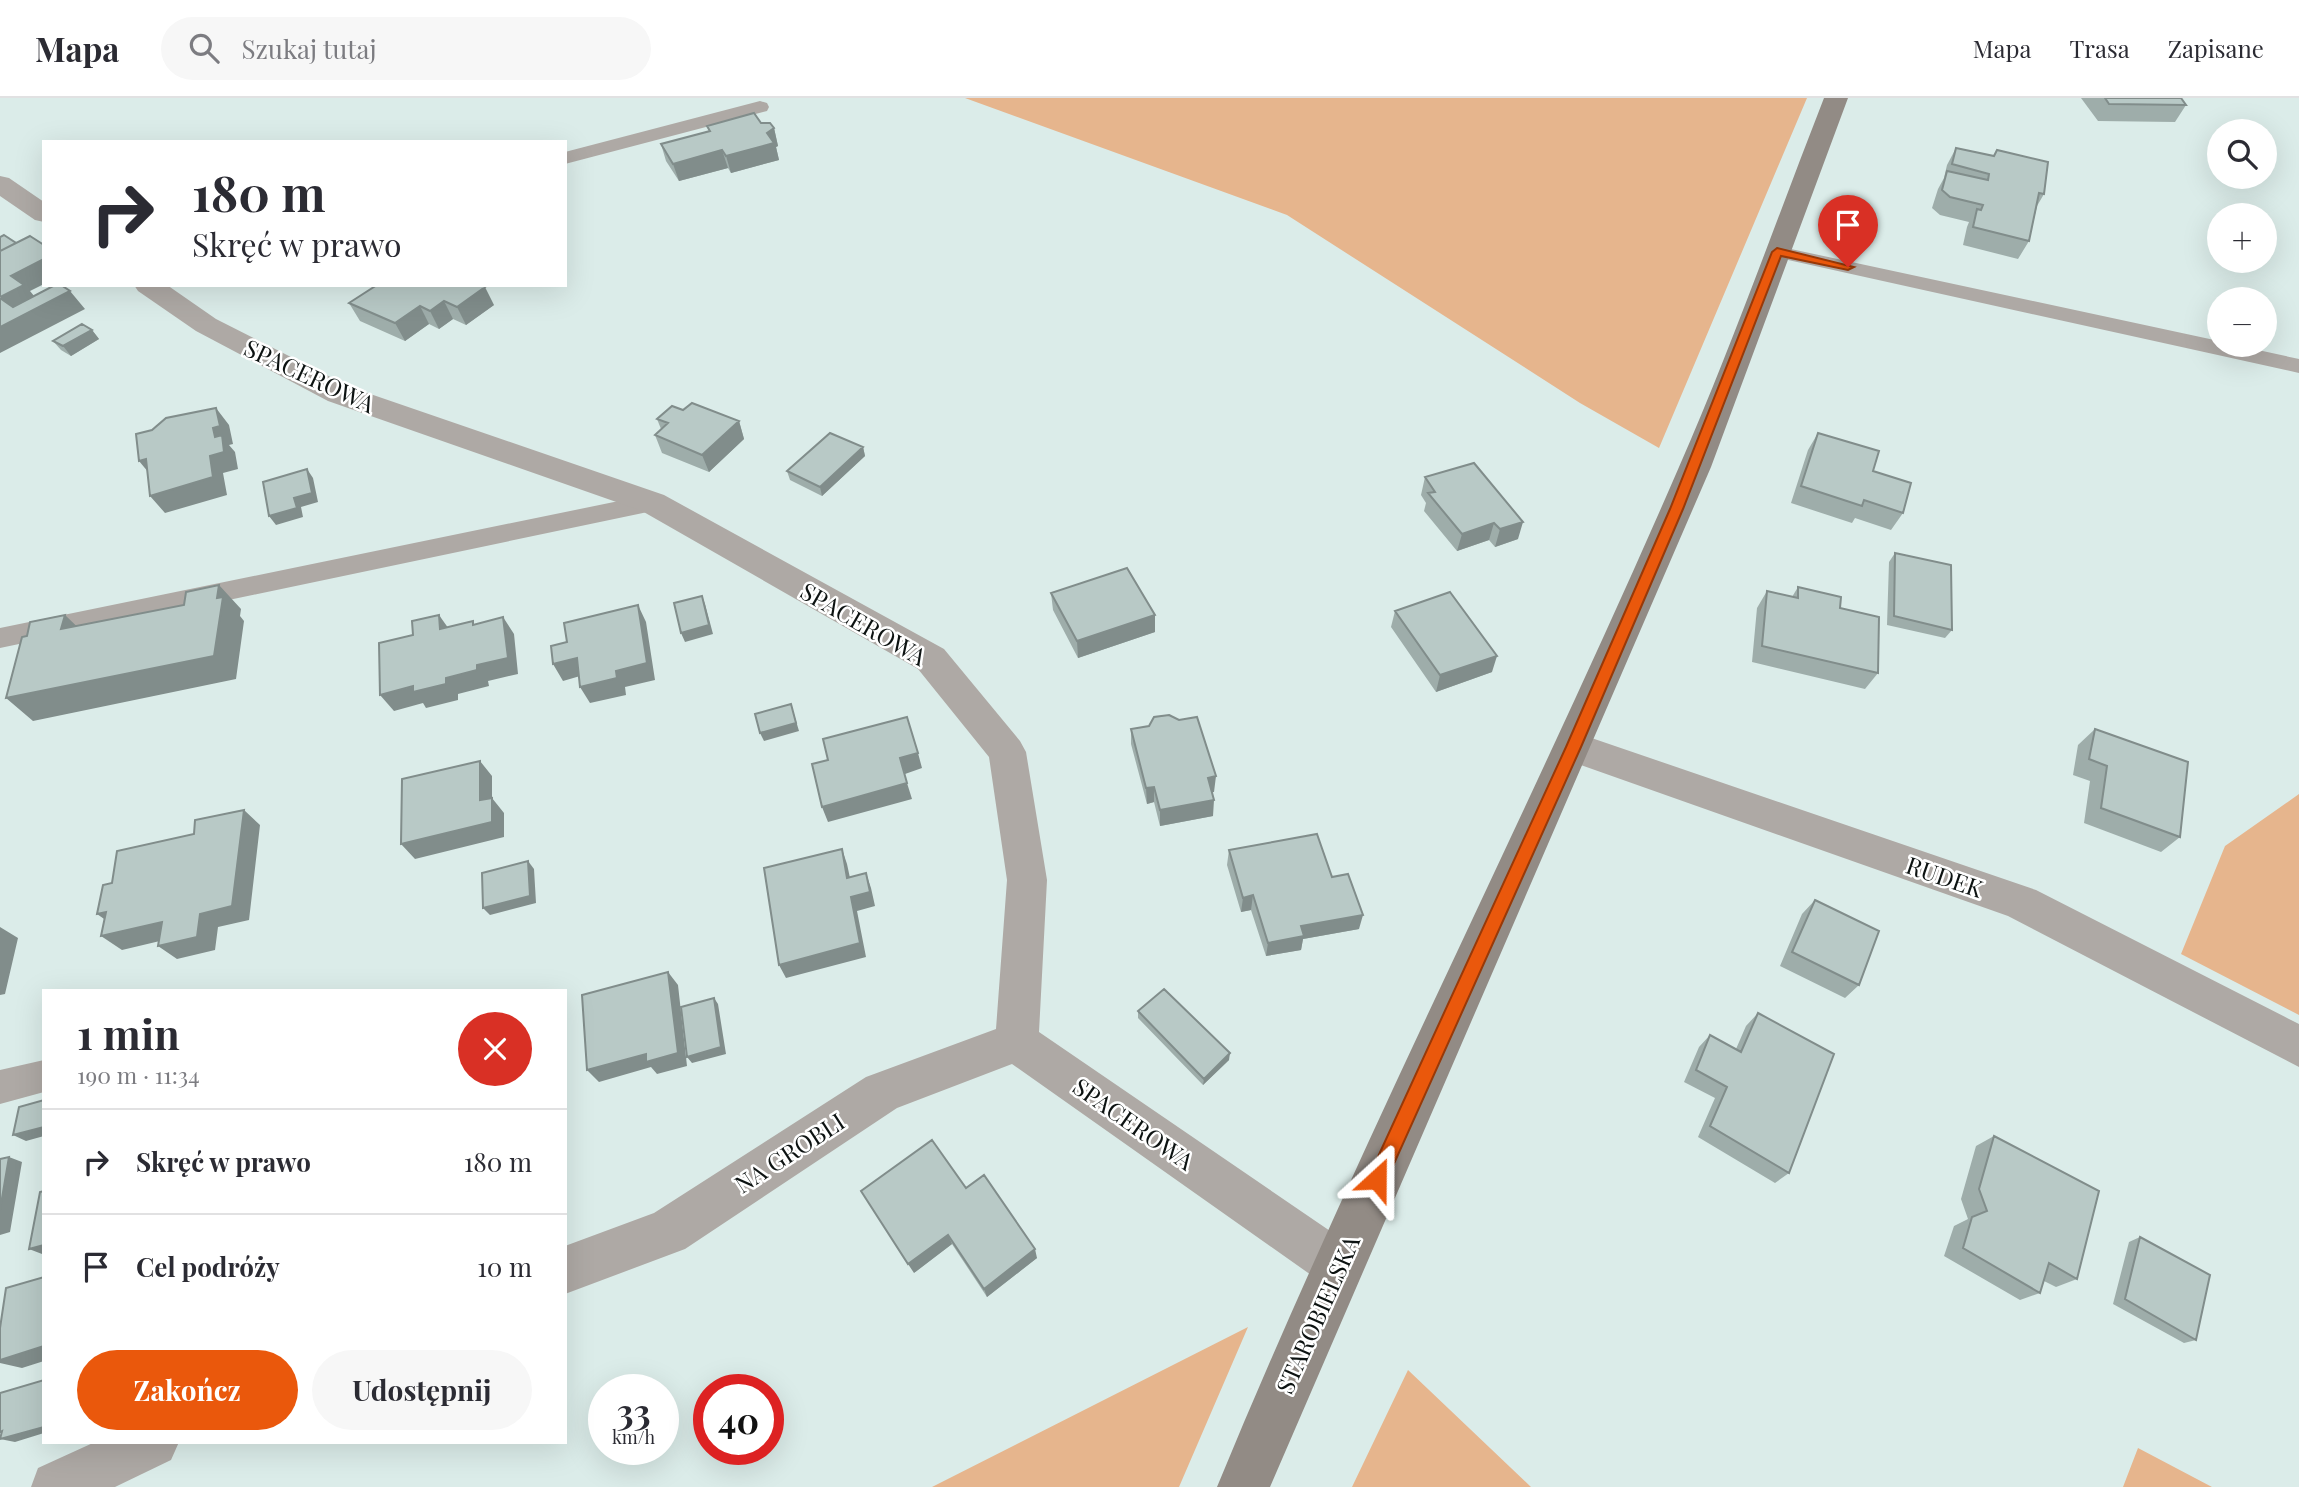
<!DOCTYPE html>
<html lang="pl">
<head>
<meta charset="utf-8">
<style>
  body { margin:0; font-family:"Playfair Display",serif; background:#f7f7f7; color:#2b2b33; height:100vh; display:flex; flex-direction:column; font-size:26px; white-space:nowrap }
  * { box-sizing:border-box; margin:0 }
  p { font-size:23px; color:#7c7c81 }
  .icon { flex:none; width:38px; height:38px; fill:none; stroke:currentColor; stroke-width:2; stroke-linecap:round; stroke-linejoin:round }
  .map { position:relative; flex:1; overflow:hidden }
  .details { position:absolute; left:42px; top:891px; width:525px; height:455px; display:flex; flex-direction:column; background:#fff; border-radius:0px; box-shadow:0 7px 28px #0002 }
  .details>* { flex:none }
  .hud { position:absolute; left:42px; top:42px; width:525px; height:147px; border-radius:0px; box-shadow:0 7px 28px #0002; background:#fff; color:#2b2b33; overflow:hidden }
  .buttons { position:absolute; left:2207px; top:21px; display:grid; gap:14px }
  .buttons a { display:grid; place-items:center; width:70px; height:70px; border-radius:50%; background:#fff; box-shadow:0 7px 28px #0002; font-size:35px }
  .speed { position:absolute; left:588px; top:1276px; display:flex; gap:14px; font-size:35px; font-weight:700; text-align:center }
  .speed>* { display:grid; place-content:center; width:91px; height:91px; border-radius:50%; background:#fff; box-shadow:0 7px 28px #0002; line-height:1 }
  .speed small { font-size:18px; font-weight:400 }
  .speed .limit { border:10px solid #d22; background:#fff; color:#111 }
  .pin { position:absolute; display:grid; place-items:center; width:60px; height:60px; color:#fff; margin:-72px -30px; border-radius:50% 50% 50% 0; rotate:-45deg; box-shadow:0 0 7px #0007 }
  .pin .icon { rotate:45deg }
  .me { position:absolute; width:77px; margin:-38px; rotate:24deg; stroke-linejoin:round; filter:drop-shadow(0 0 5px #0008) }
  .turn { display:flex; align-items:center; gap:24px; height:147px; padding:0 35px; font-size:32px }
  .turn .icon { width:91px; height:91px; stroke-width:2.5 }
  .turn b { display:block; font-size:49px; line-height:60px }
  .round { display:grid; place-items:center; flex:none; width:74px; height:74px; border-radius:37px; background:#f7f7f7 }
  .headline { display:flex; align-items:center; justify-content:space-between; height:119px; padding:0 35px }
  h1 { font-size:42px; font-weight:700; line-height:52px }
  .action { display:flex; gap:14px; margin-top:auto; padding:14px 35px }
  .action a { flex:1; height:80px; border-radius:42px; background:#ea580c; color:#fff; font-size:28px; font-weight:700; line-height:80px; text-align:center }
  .action a+a { background:#f7f7f7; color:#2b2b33 }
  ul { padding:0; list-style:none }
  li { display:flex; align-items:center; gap:21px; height:105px; padding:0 35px; border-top:2px solid #e1e1e2 }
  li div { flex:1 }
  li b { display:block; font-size:26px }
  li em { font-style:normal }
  header { display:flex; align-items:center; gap:42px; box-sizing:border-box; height:98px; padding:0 35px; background:#fff; border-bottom:2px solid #e1e1e2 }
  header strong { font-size:33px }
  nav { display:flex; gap:38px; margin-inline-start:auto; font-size:24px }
  .search { width:490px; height:63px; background:#f7f7f7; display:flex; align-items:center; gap:18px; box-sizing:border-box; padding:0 24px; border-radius:38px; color:#7c7c81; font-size:26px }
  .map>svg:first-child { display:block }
  .green { fill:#e6b58d }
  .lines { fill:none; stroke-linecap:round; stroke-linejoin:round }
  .lane { fill:#aea9a5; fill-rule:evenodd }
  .street { fill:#aea9a5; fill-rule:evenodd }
  .secondary { fill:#928b85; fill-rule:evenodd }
  .wall { fill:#9eadaa }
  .shaded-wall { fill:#818d8b }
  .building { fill:#b8c9c6; stroke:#818d8b; stroke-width:2 }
  .route { fill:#ea580c; stroke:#983908; stroke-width:2 }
  .labels { text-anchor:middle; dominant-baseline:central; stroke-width:5; stroke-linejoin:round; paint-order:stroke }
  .street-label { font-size:24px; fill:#0c1211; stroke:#fff }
</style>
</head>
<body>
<header>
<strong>Mapa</strong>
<div class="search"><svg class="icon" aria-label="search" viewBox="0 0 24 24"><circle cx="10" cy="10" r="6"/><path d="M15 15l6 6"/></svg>Szukaj tutaj</div>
<nav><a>Mapa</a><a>Trasa</a><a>Zapisane</a></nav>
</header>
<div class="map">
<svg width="2299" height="1389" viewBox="0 0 2299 1389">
  <rect width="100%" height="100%" fill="#dbece9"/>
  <!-- green -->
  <path class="green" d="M965 0H1807L1659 350 1580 305 1287 117Z
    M2299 696V917L2181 856 2225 748Z
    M1248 1229 1179 1389H932Z
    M1408 1272 1531 1389H1352Z
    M2138 1350 2212 1389H2123Z"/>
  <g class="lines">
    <!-- lane -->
    <path class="lane" d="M760 3 767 5 769 9 767 13 565 66V54Z
      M1777 148 2219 243V247H2235L2299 261V275L1770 158 1766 154 1770 150Z
      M653 396 662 399 666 405 662 411 0 550V530Z
      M44 962V994L0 1006V972Z"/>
    <!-- street -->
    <path class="street" d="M0 78 9 80 44 104V124L35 122 0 98Z
      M134 187H167L216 221 350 289 664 397 944 551 1020 643 1026 654 1047 782 1039 934 1355 1150 1362 1167 1355 1184 1338 1191 1321 1184 1012 966 897 1010 685 1151 565 1196V1148L654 1115 866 979 996 931 1007 782 989 659 918 571 642 413 328 303 196 233 138 193Z
      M1574 634 2036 792 2299 926V969L2008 818 1561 660 1555 649 1561 638Z
      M95 1344H179L171 1362 115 1389H31L38 1370Z"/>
    <!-- secondary -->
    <path class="secondary" d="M1824 0H1848L1711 369 1270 1389H1217C1359 1044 1531 711 1679 369 1732 248 1776 123 1824 0Z"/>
  </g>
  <!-- wall -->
  <path class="wall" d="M2081 0H2181L2186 7 2175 24 2098 23Z
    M761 25 774 30 778 48 776 49 779 62 731 75 728 70 679 83 666 63 661 46 709 33 707 28Z
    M1956 50 2044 96 2037 108 2029 143 2018 161 1963 147 1967 129 1969 124 1940 117 1932 110 1938 91 1944 80 1947 67Z
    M377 187 494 207 466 227 453 221 439 231 429 226 405 243 360 223 349 205Z
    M92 232 99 241 71 258 61 252 53 243Z
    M683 312 739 323 744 341 709 374 662 355 655 337 661 331 657 321Z
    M1818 335 1903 415 1891 432 1855 420 1852 425 1791 405 1808 352Z
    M863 349 865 358 822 398 790 382 787 373Z
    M1474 365 1518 441 1495 449 1489 442 1457 453 1424 413 1426 405 1421 397 1425 379Z
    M1895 455 1952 532 1945 540 1887 527 1889 464Z
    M1798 489 1840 510 1878 575 1865 591 1752 564 1757 510 1767 493 1792 499Z
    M1051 495 1155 534 1078 560 1053 512Z
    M1395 513 1492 574 1436 594 1391 529Z
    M1131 631 1214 694H1212L1213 718 1160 728 1154 704 1147 706 1131 646Z
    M2095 631 2180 739 2161 754 2084 725 2090 683 2073 677 2078 647Z
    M1229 752 1332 779 1359 831 1303 841 1301 852 1266 858 1251 812 1241 814 1227 767Z
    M1815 802 1859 887 1845 900 1780 868 1802 816Z
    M1138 913 1229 962 1203 987 1138 920Z
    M1758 915 1789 1075 1775 1085 1698 1039 1715 1000 1684 984 1699 949 1710 937 1736 951 1746 928Z
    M1994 1038 2077 1181 2056 1189 2044 1183 2040 1195 2020 1202 1944 1158 1954 1128 1968 1121 1961 1101 1976 1048Z
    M966 1090 1037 1160 987 1199 952 1146 914 1175Z
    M2140 1139 2196 1242 2184 1245 2113 1206 2129 1144Z"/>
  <!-- shaded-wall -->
  <path class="shaded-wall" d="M774 30 778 48 776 49 779 62 731 75 726 58 767 35Z
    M722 52 728 70 679 83 673 66Z
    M44 161V186L30 193 39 204 14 217 0 201 11 178Z
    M485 189 494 207 466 227 457 209Z
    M70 193 85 211 0 255V229Z
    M444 203 453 221 439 231 430 213Z
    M420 208 429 226 405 243 395 225Z
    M92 232 99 241 71 258 63 248Z
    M216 310 229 327 233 346 229 347 235 354 238 371 223 375 227 397 165 415 150 398 210 358 215 339 213 330Z
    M739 323 744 341 709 374 702 357Z
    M863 349 865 358 822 398 820 389Z
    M146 361 154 381 139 363Z
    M307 371 313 380 318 404 301 409 303 419 276 427 269 418 294 400Z
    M1523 424 1518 441 1495 449 1500 431Z
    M1494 425 1489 442 1457 453 1462 436Z
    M219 487 241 511 240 518 244 523 236 581 33 623 6 600 217 500Z
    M702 498 705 506 713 536 685 544 681 535Z
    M638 507 646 524 655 582 625 589 626 597 590 605 580 589 616 573Z
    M65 517 90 541 61 531Z
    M439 517 451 534 440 531Z
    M1155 517V534L1078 560 1077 543Z
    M503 519 514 536 518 576 488 583 489 588 458 596V602L426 610 423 605 394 613 380 597 446 580 477 567Z
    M1497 558 1492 574 1436 594 1440 577Z
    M577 560 587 576 563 583 553 566Z
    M791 606 799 633 764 643 760 635Z
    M918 655 922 670 905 676 900 660Z
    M480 663 492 678V700L504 715V739L415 761 401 746 480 702Z
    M1216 678 1214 694 1207 695 1208 680Z
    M907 685 912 701 828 724 822 709Z
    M1154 689V704L1147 706 1146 690Z
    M1214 702 1213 718 1160 728V712Z
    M244 712 260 727 249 822 218 829 215 852 177 861 158 848 200 816Z
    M842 751 847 766 853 794 847 780Z
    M528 763 534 771 536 805 490 817 483 810Z
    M866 775 871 790 875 808 857 813 866 859 786 880 779 867 851 799Z
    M1253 797 1251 812 1241 814 1243 800Z
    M106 814 117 830 97 816Z
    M1363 817 1359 831 1303 841 1301 852 1266 858 1268 845 1301 828Z
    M162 824 181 838 122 852 101 838Z
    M0 829 18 840 5 896 0 897Z
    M668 874 678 887 687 968 657 976 651 969 599 984 587 972Z
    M714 900 718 906 726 956 692 965 687 959Z
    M1230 955 1229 962 1203 987 1204 981Z
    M44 1029V1038L26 1043 13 1037Z
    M9 1059 22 1064 10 1134 0 1137V1112Z
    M948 1137 952 1146 914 1175 908 1166Z
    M44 1147V1156H42L29 1151Z
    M1035 1151 1037 1160 987 1199 984 1191Z
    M44 1248V1263L22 1270 0 1265V1262Z
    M44 1329V1335L15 1344 0 1341Z"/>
  <!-- building -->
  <path class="building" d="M2105 0H2181L2186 7 2109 6Z
    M754 15 761 25H770L774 30 767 35 774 45 726 58 722 52 673 66 661 46 710 33 707 28Z
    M1956 50 1994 58 1997 52 2048 64 2044 96 2039 95 2029 143 1973 129 1977 111 1981 112 1983 107 1950 99 1942 92 1947 73 1988 82 1989 76 1952 66Z
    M4 137 16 145 0 153V139Z
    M30 138 44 147V161L11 178 24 187 0 199V153Z
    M55 187H61L70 193 0 229V200L13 209Z
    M377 187H480L485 189 457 209 444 203 430 213 420 208 395 225 349 205Z
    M82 226 92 232 63 248 53 243Z
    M692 305 739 323 702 357 655 337 668 325 657 321 672 308 683 312Z
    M216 310 220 328 213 330 215 339 222 337 224 354 210 358 213 379 150 398 146 361 139 363 136 336 152 332 166 320Z
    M830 335 863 349 820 389 787 373Z
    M1818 335 1879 353 1873 373 1911 385 1903 415 1864 402 1862 408 1801 388Z
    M1474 365 1523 424 1500 431 1494 425 1462 436 1428 395 1435 394 1425 379Z
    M307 371 312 395 294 400 297 410 269 418 263 384Z
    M1895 455 1951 467 1952 532 1894 518Z
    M1127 470 1155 517 1077 543 1051 495Z
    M219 487 217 500 223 499 214 558 6 600 22 539 27 538 30 524 65 517 61 531 184 507 186 494Z
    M1798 489 1841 499 1840 510 1879 519 1878 575 1762 548 1767 493 1798 500Z
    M1450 494 1497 558 1440 577 1395 513Z
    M702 498 709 527 681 535 674 505Z
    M638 507 647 565 616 573 617 580 580 589 577 560 553 566 551 548 567 544 564 525Z
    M439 517 440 531 473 523V527L503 519 508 560 477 567V572L446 580V586L413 594V588L380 597 379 545 413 537 412 523Z
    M791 606 796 625 760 635 755 616Z
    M1169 617 1179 622 1197 619 1216 678 1208 680 1214 702 1160 712 1154 689 1146 690 1131 631 1149 628 1154 619Z
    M907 619 918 655 900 660 907 685 822 709 812 666 828 662 823 641Z
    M2095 631 2188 664 2180 739 2101 710 2107 668 2089 661Z
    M480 663V702L492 700V724L401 746 402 681Z
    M244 712 232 808 200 816 197 839 158 848 162 824 101 838 106 814 97 816 103 787 112 785 117 753 194 736 195 722Z
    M1317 736 1332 779 1348 776 1363 817 1301 828 1304 838 1268 845 1253 797 1243 800 1229 752Z
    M842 751 847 780 866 775 870 794 851 799 860 845 779 867 764 770Z
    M528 763 530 798 483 810 482 775Z
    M1815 802 1879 833 1859 887 1792 854Z
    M668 874 678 955 646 964V956L587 972 582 897Z
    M1164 891 1230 955 1204 981 1138 913Z
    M714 900 721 949 687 959 681 909Z
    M1758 915 1834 956 1789 1075 1710 1028 1727 989 1696 972 1710 937 1741 954Z
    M44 1002V1029L13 1037 19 1009Z
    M1994 1038 2099 1093 2077 1181 2049 1165 2040 1195 1963 1150 1972 1119 1987 1113 1979 1091Z
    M932 1042 966 1090 984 1077 1035 1151 984 1191 948 1137 908 1166 861 1093Z
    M9 1059 0 1112V1061Z
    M44 1093V1147L29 1151 40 1094Z
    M2140 1139 2210 1177 2196 1242 2125 1201Z
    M44 1179V1248L0 1262V1230L6 1190Z
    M44 1282V1329L0 1341 2 1333 0 1334V1295Z"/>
  <!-- route -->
  <path class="route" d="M1777 150 1854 169 1848 172 1781 158 1683 411 1581 649 1384 1088 1377 1090 1371 1088 1368 1081 1371 1074 1566 649 1670 411 1772 154Z"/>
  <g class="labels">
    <!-- street labels -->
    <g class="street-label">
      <text transform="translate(310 277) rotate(25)">SPACEROWA</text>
      <text transform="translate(864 525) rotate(30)">SPACEROWA</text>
      <text transform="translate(1945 778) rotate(19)">RUDEK</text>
      <text transform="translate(1134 1025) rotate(35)">SPACEROWA</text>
      <text transform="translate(789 1054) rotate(-33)">NA GROBLI</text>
      <text transform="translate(1317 1216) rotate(-66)">STAROBIELSKA</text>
    </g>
  </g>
</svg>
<div class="buttons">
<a><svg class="icon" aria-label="search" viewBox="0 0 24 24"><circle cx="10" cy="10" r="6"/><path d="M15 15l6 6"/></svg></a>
<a>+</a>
<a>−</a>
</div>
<div class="speed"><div>33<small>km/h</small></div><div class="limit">40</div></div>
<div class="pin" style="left:1848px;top:169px;background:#d93025"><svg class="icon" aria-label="arrive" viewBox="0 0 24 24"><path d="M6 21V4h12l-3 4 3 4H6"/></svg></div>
<svg class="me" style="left:1377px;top:1081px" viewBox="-20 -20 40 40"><path d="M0-17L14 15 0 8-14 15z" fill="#ea580c" stroke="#fff" stroke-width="4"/></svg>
<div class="hud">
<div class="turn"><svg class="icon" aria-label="right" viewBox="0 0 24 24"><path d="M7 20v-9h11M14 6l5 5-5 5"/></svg><div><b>180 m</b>Skręć w prawo</div></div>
</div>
<section class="details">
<div class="headline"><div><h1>1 min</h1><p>190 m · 11:34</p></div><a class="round" style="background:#d93025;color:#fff"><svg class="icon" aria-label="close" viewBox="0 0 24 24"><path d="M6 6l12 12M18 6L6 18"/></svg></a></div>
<ul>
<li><svg class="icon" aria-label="right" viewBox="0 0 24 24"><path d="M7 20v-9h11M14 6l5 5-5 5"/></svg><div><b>Skręć w prawo</b></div><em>180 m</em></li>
<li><svg class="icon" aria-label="arrive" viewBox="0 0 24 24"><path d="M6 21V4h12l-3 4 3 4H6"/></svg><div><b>Cel podróży</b></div><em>10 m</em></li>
</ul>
<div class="action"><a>Zakończ</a><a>Udostępnij</a></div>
</section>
</div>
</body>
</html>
